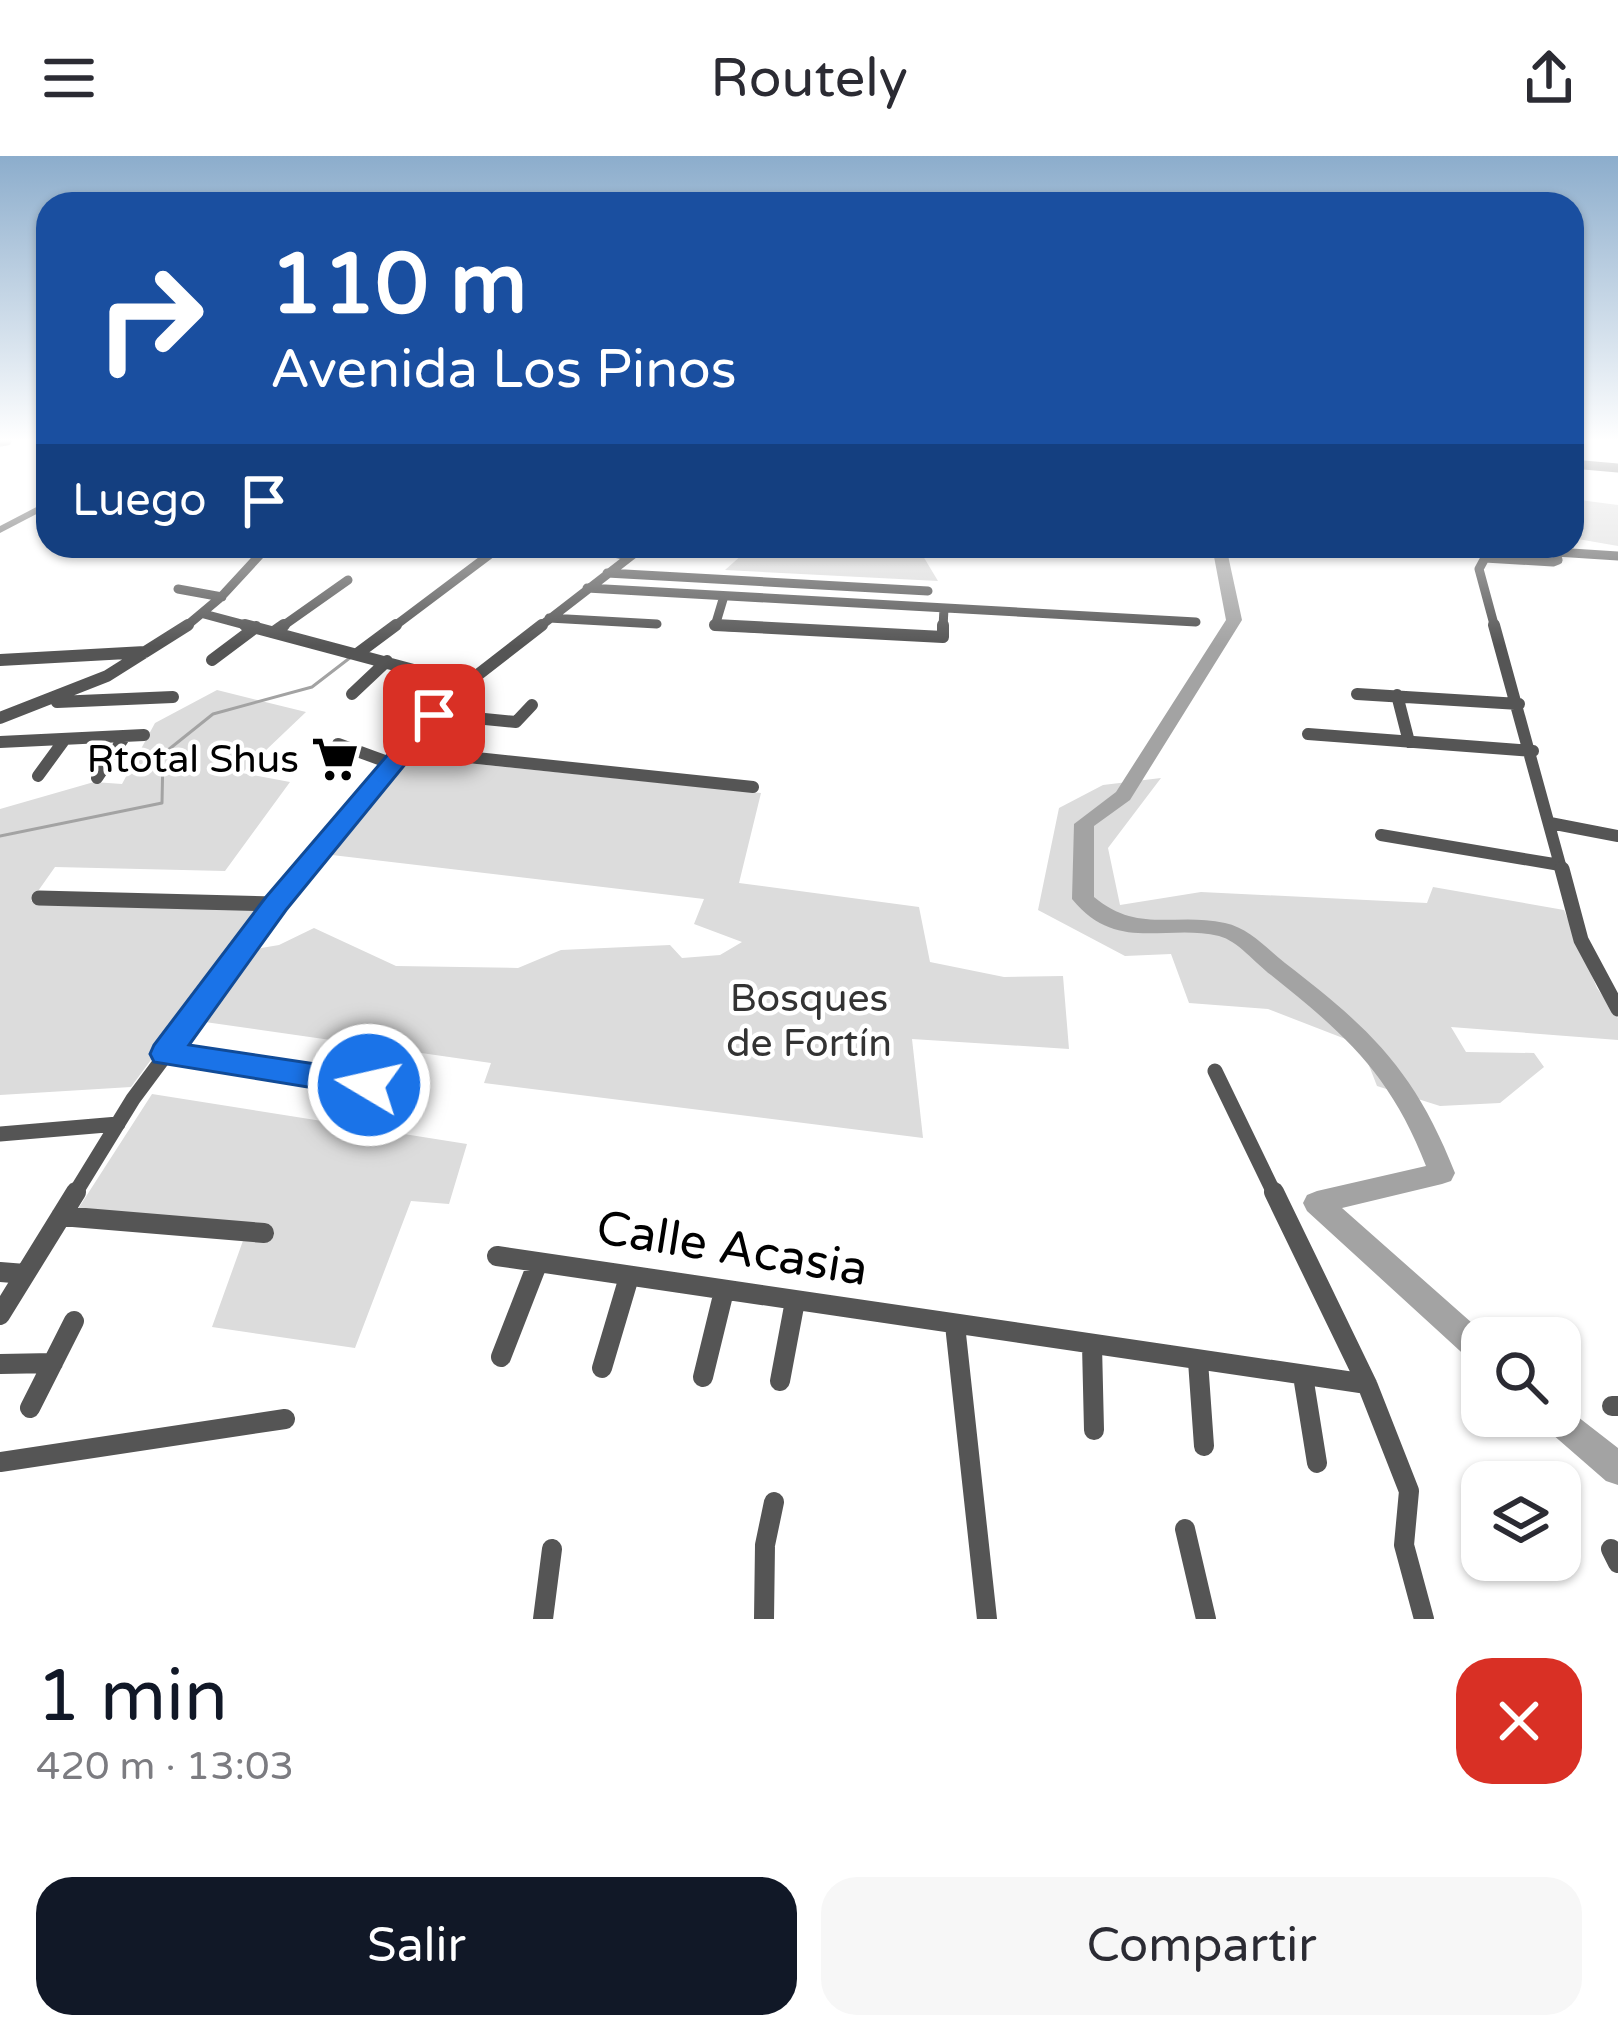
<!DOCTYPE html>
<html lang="es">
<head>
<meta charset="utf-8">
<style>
  body { margin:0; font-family:"Varela Round",sans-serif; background:#f7f7f7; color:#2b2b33; height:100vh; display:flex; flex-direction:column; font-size:45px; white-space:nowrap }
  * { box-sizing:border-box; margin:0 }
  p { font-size:39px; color:#7c7c81 }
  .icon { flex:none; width:66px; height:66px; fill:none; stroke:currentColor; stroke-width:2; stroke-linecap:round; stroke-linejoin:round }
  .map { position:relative; height:1463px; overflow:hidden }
  .drawer { display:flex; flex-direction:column; background:#fff; flex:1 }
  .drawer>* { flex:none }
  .top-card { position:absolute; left:36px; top:36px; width:1548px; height:366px; border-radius:36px; box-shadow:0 3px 9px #0004; background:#1a4fa0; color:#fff; overflow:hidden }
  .controls { position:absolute; left:1461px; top:1161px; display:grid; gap:24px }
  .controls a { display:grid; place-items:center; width:120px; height:120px; border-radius:24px; background:#fff; box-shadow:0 3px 9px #0004; font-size:60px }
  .pin { position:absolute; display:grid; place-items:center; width:102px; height:102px; color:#fff; margin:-51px; border-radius:24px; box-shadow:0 6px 18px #0006 }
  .me { position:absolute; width:132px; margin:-66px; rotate:279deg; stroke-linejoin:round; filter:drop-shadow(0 0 9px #0008) }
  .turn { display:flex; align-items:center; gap:42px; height:252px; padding:0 36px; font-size:54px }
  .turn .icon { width:156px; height:156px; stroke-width:2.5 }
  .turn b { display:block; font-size:84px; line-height:102px }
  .then { display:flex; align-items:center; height:114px; padding:0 36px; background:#0003; gap:24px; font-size:45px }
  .round { display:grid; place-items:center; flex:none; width:126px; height:126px; border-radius:36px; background:#f7f7f7 }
  .overview { display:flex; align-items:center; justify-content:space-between; height:204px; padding:0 36px }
  h1 { font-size:72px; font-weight:600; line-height:90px; color:#111827 }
  .primary-button { display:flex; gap:24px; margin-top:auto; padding:24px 36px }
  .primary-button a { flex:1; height:138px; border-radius:36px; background:#111827; color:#fff; font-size:48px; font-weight:600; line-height:138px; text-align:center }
  .primary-button a+a { background:#f7f7f7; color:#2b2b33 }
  header { display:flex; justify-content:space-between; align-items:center; height:156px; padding:0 36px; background:#fff; font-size:54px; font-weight:600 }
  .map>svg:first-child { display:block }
  .green { fill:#dcdcdc }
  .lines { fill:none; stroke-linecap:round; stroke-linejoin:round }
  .stream { stroke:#a3a3a3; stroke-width:3 }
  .river { fill:#a3a3a3; fill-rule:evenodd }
  .minor-far3 { stroke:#555; stroke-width:9 }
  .minor-far2 { stroke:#555; stroke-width:12 }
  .minor-far1 { stroke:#555; stroke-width:15 }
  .minor { stroke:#555; stroke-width:20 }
  .tertiary { fill:#555; fill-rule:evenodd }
  .route { fill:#1a73e8; stroke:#114b97; stroke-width:3 }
  .labels { text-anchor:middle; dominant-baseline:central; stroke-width:9; stroke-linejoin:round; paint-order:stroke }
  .poi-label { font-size:39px; fill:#000; stroke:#fff; text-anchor:end }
  .park-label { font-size:39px; fill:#333; stroke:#fff }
  .near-street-label { font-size:48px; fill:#000; stroke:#fff }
</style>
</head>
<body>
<header><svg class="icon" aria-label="menu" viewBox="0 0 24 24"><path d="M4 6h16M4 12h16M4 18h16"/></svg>Routely<svg class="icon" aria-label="share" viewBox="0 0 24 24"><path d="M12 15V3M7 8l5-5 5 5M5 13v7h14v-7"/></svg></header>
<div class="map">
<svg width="1618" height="1463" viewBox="0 0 1618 1463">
  <rect width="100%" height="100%" fill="#fff"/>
  <!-- green -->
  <path class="green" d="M1572 343 1618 349V390L1572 382V368H1584Z
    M752 390H917L938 425 725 414Z
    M217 534 306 556 242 617 290 626 225 715 55 711 31 745 265 749 131 931 0 939V653L94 626 122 628 155 567Z
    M407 601 761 637 739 727 919 751 930 806 1004 821 1063 820 1069 893 912 883 923 982 484 927 491 907 198 865 249 794 279 789 314 772 396 810 518 812 561 794 670 789 682 802 720 799 742 786 694 768 704 743 332 699Z
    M1161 622 1108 692 1120 749 1201 736 1427 747 1433 731 1564 754 1597 832 1618 862V884L1451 871 1466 896 1534 897 1544 911 1500 947 1440 950 1377 930 1361 889 1268 853 1189 847 1171 798 1125 800 1038 754 1059 652 1103 629Z
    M152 938 467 988 449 1048 411 1045 355 1192 212 1171 249 1068 76 1056Z"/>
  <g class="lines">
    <!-- stream -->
    <path class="stream" d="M0 680 162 647 163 598 213 558 312 531 351 501"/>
    <!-- river -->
    <path class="river" d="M1212 390H1226L1242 464 1130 644 1094 670V741C1138 778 1175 756 1225 767 1249 772 1266 792 1285 807 1371 873 1415 915 1455 1017L1451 1025 1442 1028 1342 1052 1489 1182H1482V1209L1471 1205 1307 1055 1303 1047 1307 1039 1317 1035 1426 1010C1391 919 1345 878 1271 819 1255 807 1238 785 1219 780 1165 767 1117 798 1072 743L1074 668 1116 636 1226 464Z
      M1560 1247 1618 1292V1329L1606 1325 1544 1271 1539 1260H1560Z"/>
    <!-- minor-far3 -->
    <path class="minor-far3" d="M0 286 7 285
      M1572 308 1618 312
      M580 390 629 400
      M1556 396 1618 400
      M607 417 928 435
      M587 432 1196 466
      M178 433 222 441
      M724 440 715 470 756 472
      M204 458 256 472
      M549 462 657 468
      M184 472 221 441 268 390
      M280 472 348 424
      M392 472 501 390
      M538 472 644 390
      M943 472 944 452
      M1495 472 1479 413 1485 402 1553 406 1558 404 1554 390"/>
    <!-- minor-far2 -->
    <path class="minor-far2" d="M245 469 466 528
      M715 469 943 481V469
      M1494 469 1562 716
      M274 476 284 469
      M357 498 396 469
      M0 504 145 496
      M212 504 256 471
      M352 538 387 505
      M1357 538 1519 548
      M1397 539 1409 586
      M57 546 173 541
      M434 558 516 566 532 549
      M0 562 107 520 188 469
      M1308 578 1533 595
      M0 586 144 579
      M338 588 390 607
      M401 594 753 631
      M38 620 65 583
      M97 622 125 580
      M1550 667 1618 680
      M1381 679 1560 709
      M302 716 390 607 466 528 542 469"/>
    <!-- minor-far1 -->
    <path class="minor-far1" d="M1562 713 1581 784 1618 853
      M39 742 276 748
      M166 898 369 929
      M1215 915 1275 1039
      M0 978 118 968
      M74 1039 133 943 304 713"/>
    <!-- minor -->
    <path class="minor" d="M1274 1036 1367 1228 1409 1335 1404 1389 1424 1463
      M61 1060 264 1077
      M497 1100 1367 1228
      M0 1116 25 1118
      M0 1159 76 1036
      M955 1169 987 1463
      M1092 1189 1094 1274
      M501 1201 538 1106
      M1198 1205 1204 1290
      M0 1208 53 1207
      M602 1212 629 1121
      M1303 1220 1317 1307
      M703 1221 724 1135
      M780 1225 795 1145
      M1612 1250H1618
      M30 1252 74 1165
      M0 1306 285 1263
      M1185 1373 1206 1463
      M1611 1393 1618 1407
      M543 1463 552 1393
      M764 1463 765 1389 774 1346"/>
    <!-- tertiary -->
    <path class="tertiary" d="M48 345V352L0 377V370Z"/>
  </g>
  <!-- sky -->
  <linearGradient id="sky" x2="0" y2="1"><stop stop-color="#8cadcc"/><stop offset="0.58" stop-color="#fff"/><stop offset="1" stop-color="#fff" stop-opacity="0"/></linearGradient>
  <rect width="1618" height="490" fill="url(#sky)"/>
  <!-- route -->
  <path class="route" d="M434 552 445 559 442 563 286 754 189 889 369 916 380 920 385 929 380 938 369 941 154 906 150 898 154 889 266 741 426 554Z"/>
  <!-- icons -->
  <defs>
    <symbol id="supermarket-bare" viewBox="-9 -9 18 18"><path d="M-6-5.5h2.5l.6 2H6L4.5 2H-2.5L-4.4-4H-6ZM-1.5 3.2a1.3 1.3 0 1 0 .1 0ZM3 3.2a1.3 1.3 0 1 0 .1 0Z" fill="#000" stroke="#fff" stroke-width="2.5" paint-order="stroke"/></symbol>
  </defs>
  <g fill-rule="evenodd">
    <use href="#supermarket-bare" x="302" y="570" width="66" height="66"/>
  </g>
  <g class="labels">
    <!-- poi labels -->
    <g class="poi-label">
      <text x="299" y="603">Rtotal Shus</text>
    </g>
    <!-- park labels -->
    <g class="park-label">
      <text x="809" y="842">Bosques<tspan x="809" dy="45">de Fortín</tspan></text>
    </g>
    <!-- near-street labels -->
    <g class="near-street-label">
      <text transform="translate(732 1093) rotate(9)">Calle Acasia</text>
    </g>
  </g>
</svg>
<div class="controls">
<a><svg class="icon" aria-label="search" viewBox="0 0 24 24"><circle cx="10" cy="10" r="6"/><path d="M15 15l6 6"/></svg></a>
<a><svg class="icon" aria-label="layers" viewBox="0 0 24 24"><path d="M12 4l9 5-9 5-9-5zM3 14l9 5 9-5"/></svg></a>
</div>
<div class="pin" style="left:434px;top:559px;background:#d93025"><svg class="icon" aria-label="arrive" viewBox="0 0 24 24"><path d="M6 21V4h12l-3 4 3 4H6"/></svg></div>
<svg class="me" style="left:369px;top:929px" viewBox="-20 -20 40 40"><circle r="17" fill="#1a73e8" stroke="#fff" stroke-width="3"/><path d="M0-11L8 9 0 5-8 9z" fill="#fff"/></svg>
<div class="top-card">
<div class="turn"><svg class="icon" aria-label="right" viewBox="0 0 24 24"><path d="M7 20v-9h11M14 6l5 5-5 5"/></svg><div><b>110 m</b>Avenida Los Pinos</div></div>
<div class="then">Luego<svg class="icon" aria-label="arrive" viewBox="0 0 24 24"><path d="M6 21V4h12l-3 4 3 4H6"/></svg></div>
</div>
</div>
<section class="drawer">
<div class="overview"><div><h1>1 min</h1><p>420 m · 13:03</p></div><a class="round" style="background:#d93025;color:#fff"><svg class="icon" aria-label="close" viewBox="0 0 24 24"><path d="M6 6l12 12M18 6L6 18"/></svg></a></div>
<div class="primary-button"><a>Salir</a><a>Compartir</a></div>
</section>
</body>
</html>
